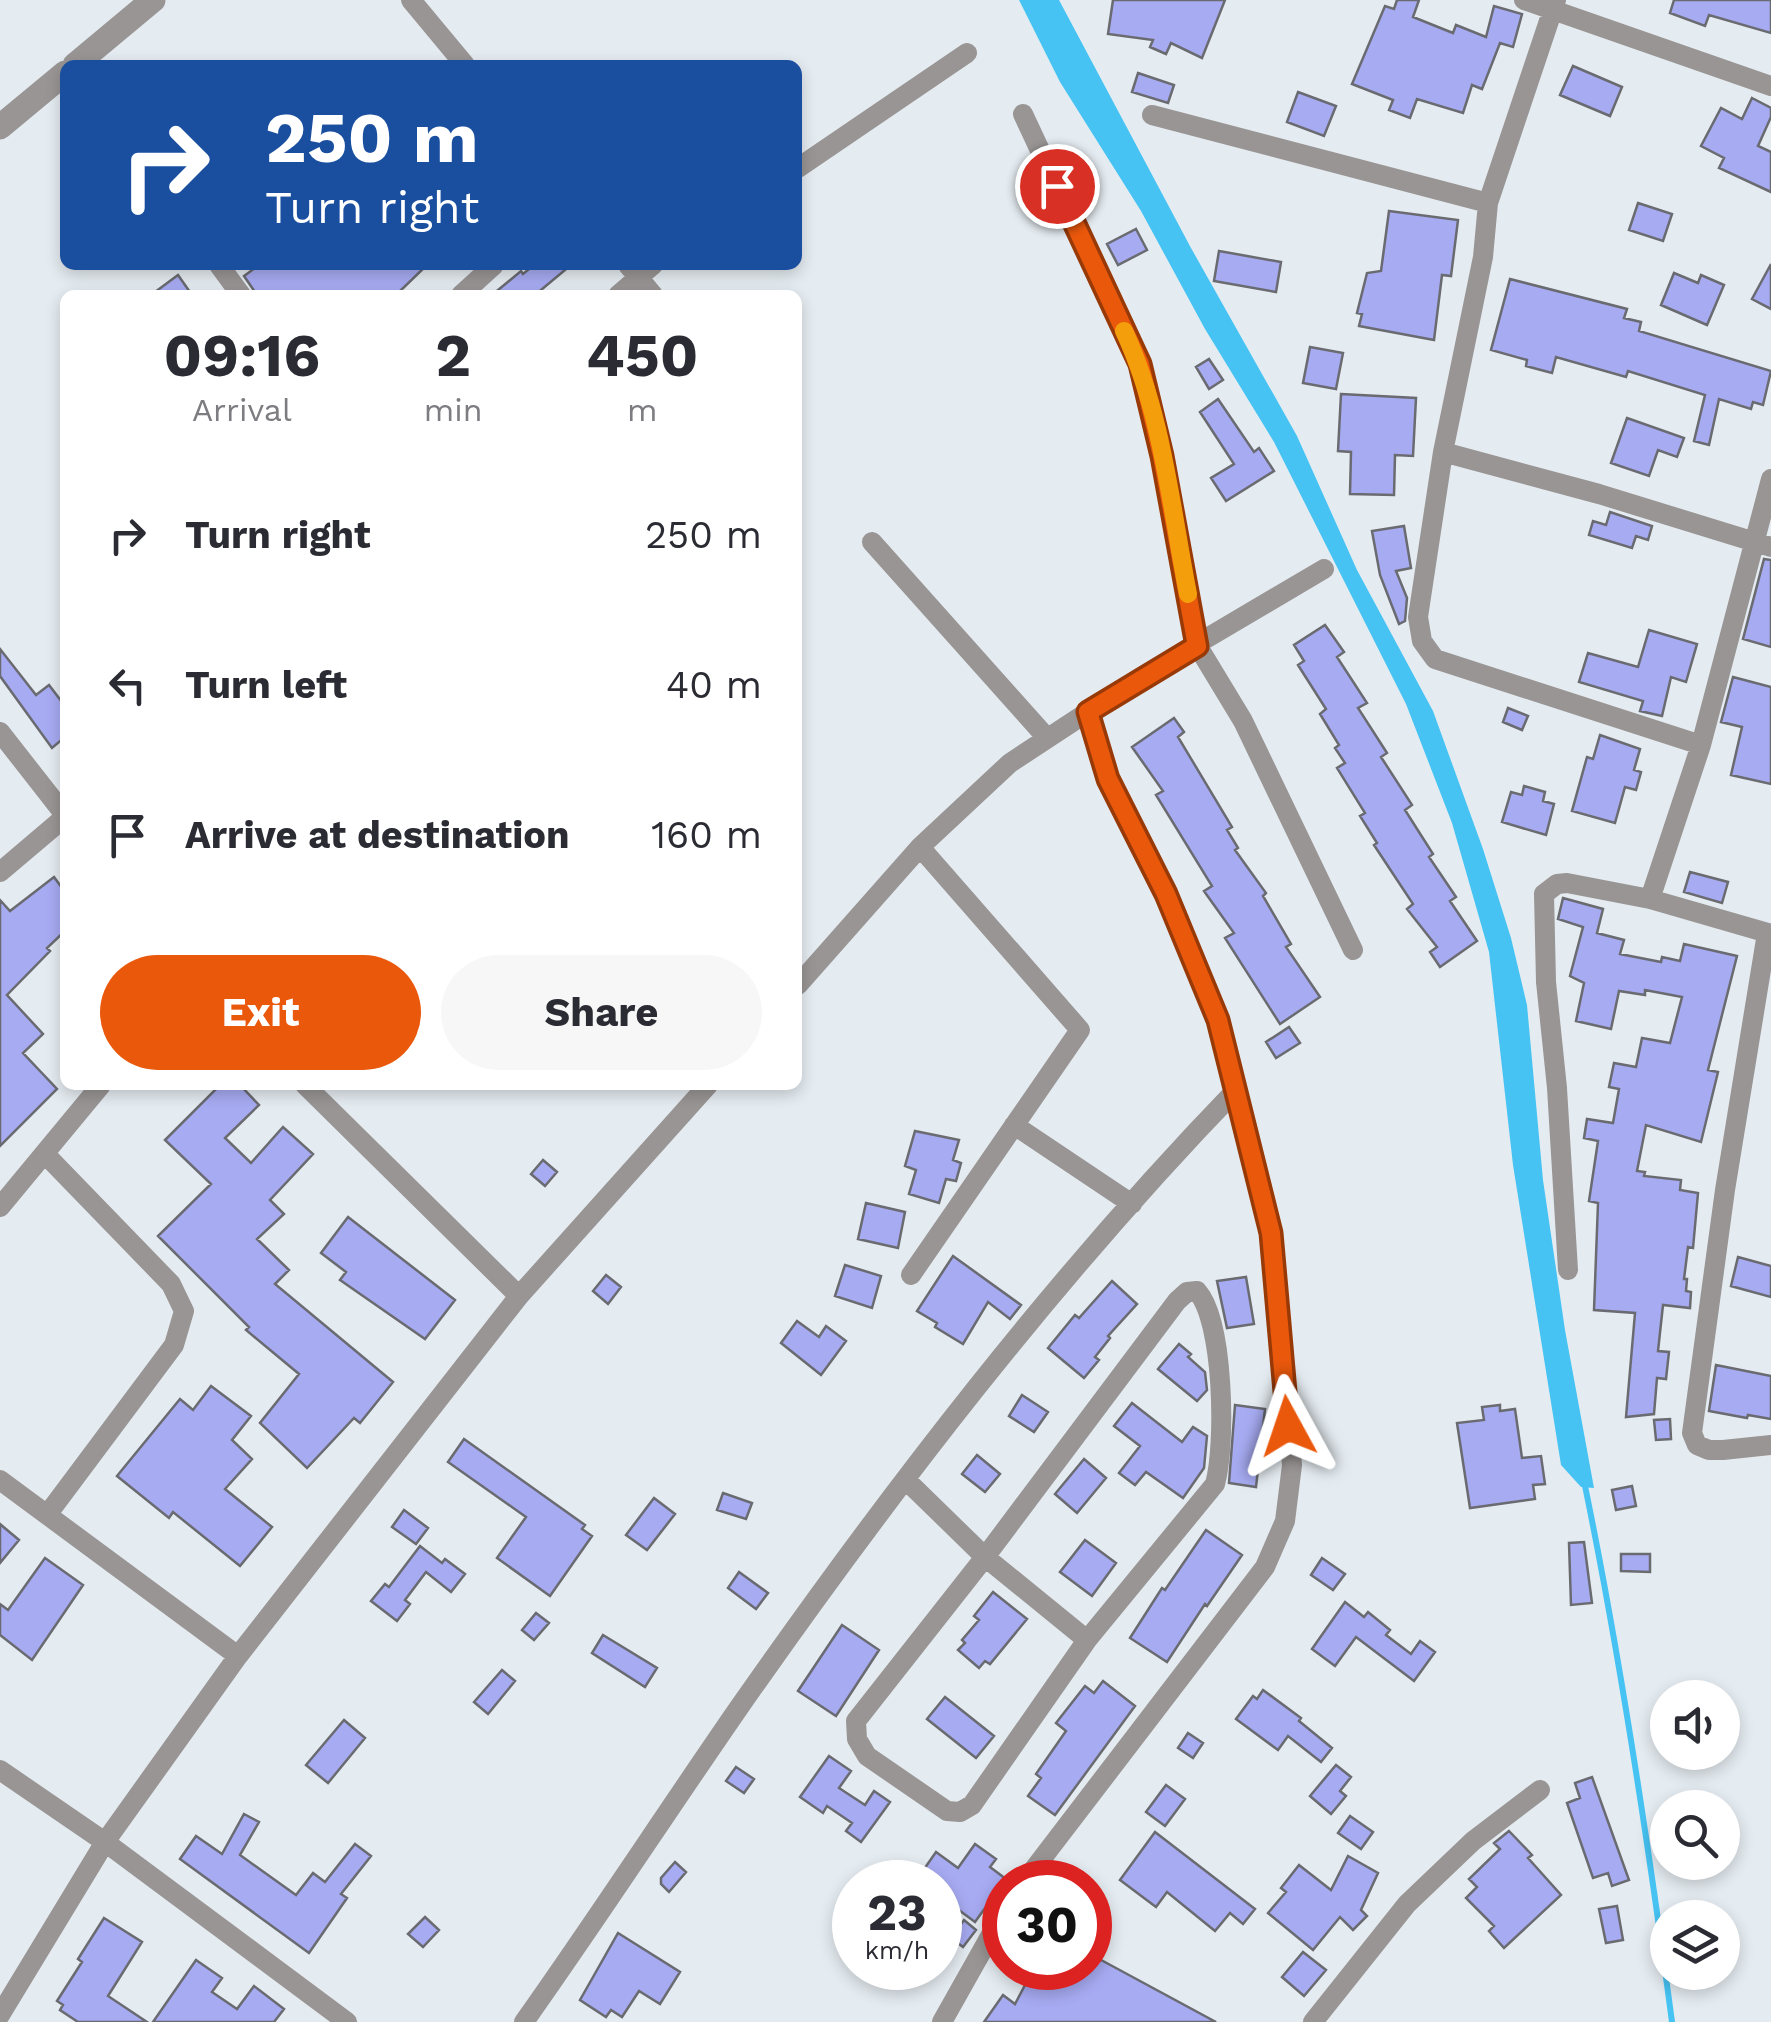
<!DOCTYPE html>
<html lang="en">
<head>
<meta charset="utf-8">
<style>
  body { margin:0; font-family:"Work Sans",sans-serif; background:#f7f7f7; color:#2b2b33; height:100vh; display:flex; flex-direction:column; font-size:38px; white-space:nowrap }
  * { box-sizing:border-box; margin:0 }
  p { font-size:32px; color:#7c7c81 }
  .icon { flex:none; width:55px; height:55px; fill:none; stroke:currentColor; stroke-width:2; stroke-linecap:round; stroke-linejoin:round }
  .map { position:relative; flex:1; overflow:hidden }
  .drawer { position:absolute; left:60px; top:290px; width:742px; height:800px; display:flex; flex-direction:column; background:#fff; border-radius:15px; box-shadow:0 5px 15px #0003 }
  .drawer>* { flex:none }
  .banner { position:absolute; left:60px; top:60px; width:742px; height:210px; border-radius:15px; box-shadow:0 5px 15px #0003; background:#1a4fa0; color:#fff; overflow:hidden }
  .fabs { position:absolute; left:1650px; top:1680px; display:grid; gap:20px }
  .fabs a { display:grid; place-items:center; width:90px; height:90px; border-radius:50%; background:#fff; box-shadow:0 5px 15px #0003; font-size:50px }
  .speed { position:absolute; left:832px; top:1860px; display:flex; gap:20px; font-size:50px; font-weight:700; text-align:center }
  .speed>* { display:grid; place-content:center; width:130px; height:130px; border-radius:50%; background:#fff; box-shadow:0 5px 15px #0003; line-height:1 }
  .speed small { font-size:25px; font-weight:400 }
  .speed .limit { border:15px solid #d22; background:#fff; color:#111 }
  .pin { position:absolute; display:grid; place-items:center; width:85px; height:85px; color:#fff; margin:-42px; border:5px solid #fff; border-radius:50%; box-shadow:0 2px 10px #0007 }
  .me { position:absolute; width:110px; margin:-55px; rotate:355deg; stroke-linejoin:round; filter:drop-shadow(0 0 8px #0008) }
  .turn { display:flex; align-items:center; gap:35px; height:210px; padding:0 40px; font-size:45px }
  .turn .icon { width:130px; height:130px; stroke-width:2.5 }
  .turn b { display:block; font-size:70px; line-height:85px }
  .eta { display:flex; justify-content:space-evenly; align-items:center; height:170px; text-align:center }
  .eta b { font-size:60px; font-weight:700; line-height:70px }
  .button { display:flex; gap:20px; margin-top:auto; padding:20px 40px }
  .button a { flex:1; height:115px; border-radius:60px; background:#ea580c; color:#fff; font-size:40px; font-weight:700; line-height:115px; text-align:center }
  .button a+a { background:#f7f7f7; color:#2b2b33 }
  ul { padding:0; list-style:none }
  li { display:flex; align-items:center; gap:30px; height:150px; padding:0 40px }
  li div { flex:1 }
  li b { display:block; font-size:38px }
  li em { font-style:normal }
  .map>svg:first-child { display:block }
  .water { fill:#46c3f3 }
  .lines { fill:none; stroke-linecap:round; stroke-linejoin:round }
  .stream { stroke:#46c3f3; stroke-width:6 }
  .building { fill:#a7abf2; stroke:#6a6b71; stroke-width:2.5 }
  .minor { stroke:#999594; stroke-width:20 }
  .tertiary { stroke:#999594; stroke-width:25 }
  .route-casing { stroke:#983908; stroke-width:25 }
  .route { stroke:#ea580c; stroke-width:18 }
  .slow { stroke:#f59e0b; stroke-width:18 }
</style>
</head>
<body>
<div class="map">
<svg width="1771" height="2022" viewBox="0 0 1771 2022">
  <rect width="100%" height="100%" fill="#e5ecf1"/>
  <!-- water -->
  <path class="water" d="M1019 0H1059L1191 248 1297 436 1357 570 1433 711 1483 849 1511 938 1527 1005 1543 1180 1565 1330 1594 1488 1581 1487 1561 1465 1513 1165 1489 952 1452 823 1406 704 1274 442 1205 329 1141 211 1060 82Z"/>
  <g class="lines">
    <!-- stream -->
    <path class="stream" d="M1584 1481C1621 1660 1648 1841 1672 2022"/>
  </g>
  <!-- building -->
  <path class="building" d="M1113 0H1225L1202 58 1171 43 1166 54 1150 47 1153 40 1108 34Z
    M1397 0H1419L1413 17 1453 33 1456 25 1486 37 1494 6 1522 14 1513 47 1500 43 1482 89 1472 85 1463 113 1417 99 1410 118 1389 110 1393 100 1352 84 1385 6 1394 9Z
    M1674 0H1771V33L1709 15 1705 26 1670 13Z
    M1573 66 1622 87 1610 116 1560 95Z
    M1138 73 1174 85 1168 103 1132 92Z
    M1298 92 1336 106 1324 136 1287 122Z
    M1752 98 1771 108V117L1758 146 1771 152V192L1719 168 1724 158 1701 146 1721 108 1742 119Z
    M1638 203 1672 214 1663 241 1629 230Z
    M1389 211 1458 220 1451 276 1442 275 1434 340 1359 326 1362 314 1357 313 1367 273 1381 271Z
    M1136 229 1147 250 1118 265 1107 244Z
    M1219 251 1281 262 1276 292 1214 281Z
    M1771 264V309L1752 299Z
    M259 265H427L396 295H257L244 276Z
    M534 265H571L535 295H492L521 271 523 274Z
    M1674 273 1698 283 1701 275 1724 285 1707 325 1661 305Z
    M178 275 192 295H151Z
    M1510 279 1627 309 1624 318 1641 322 1639 331 1771 371 1763 405 1753 402 1751 409 1719 399 1709 445 1694 441 1705 395 1628 371 1626 377 1556 357 1552 373 1526 366 1527 360 1491 350Z
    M1310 347 1343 353 1336 389 1303 383Z
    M1209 359 1223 380 1209 389 1196 367Z
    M1341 394 1416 398 1413 456 1395 455 1394 495 1350 494 1351 452 1338 451Z
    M1218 399 1254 452 1259 448 1274 471 1226 501 1211 478 1234 464 1200 412Z
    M1627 418 1684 438 1677 457 1658 450 1649 476 1611 463Z
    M1610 512 1652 526 1648 540 1636 536 1632 548 1589 535 1593 521 1606 525Z
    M1404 526 1411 568 1396 571 1407 598 1405 621 1399 624 1380 575 1372 531Z
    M1764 559 1771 560V647L1743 639Z
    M1325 625 1344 652 1337 657 1367 703 1358 708 1387 753 1381 757 1412 805 1405 810 1433 854 1429 857 1456 897 1450 901 1477 941 1440 967 1430 952 1437 947 1407 909 1413 904 1374 845 1377 843 1360 816 1365 813 1337 768 1345 763 1335 748 1339 745 1320 714 1326 709 1298 665 1304 661 1294 645Z
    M1649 630 1697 644 1686 682 1671 677 1662 716 1640 711 1643 701 1579 682 1588 653 1638 667Z
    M0 649 36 695 49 685 65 706V737L52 748 0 676Z
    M1733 677 1771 687V784L1731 775 1742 727 1721 722Z
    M1508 708 1528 716 1522 730 1503 722Z
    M1174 718 1184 732 1178 737 1232 827 1227 830 1238 848 1235 850 1266 893 1263 896 1291 944 1286 947 1320 997 1280 1024 1225 938 1234 933 1204 891 1212 886 1156 795 1163 791 1132 747Z
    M1600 735 1640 749 1634 770 1641 772 1636 790 1625 787 1615 823 1572 811 1587 757 1593 759Z
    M1524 786 1545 792 1543 801 1554 804 1546 835 1502 822 1511 792 1522 795Z
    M1690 872 1728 882 1722 903 1684 892Z
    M54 877 65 892V931L47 948 50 951 7 995 43 1034 23 1053 57 1089 0 1146V900L10 911Z
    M1563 898 1603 909 1597 933 1624 940 1620 954 1661 962 1662 957 1680 961 1684 944 1737 956 1708 1070 1718 1072 1701 1142 1646 1125 1637 1171 1645 1172 1644 1176 1681 1180 1680 1190 1698 1193 1693 1248 1688 1247 1684 1279H1687L1686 1291 1691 1292 1690 1308 1663 1305 1658 1351 1669 1352 1666 1379 1657 1378 1654 1414 1626 1417 1635 1313 1594 1310 1598 1203 1589 1201 1598 1141 1584 1138 1587 1119 1613 1123 1619 1089 1609 1087 1614 1063 1636 1067 1642 1038 1670 1043 1682 997 1645 990V995L1619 991 1611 1029 1576 1021 1584 983 1570 976 1583 927 1558 919Z
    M1289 1027 1300 1043 1276 1058 1266 1042Z
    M220 1085H240L259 1105 225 1138 251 1163 283 1127 313 1154 270 1200 284 1214 257 1239 289 1270 275 1284 393 1382 360 1423 354 1418 307 1468 260 1423 299 1374 246 1330 249 1327 158 1236 211 1184 165 1140Z
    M915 1131 959 1140 953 1160 961 1163 956 1181 946 1179 939 1203 909 1194 916 1170 905 1166Z
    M543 1160 557 1172 545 1186 531 1174Z
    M866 1203 905 1212 898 1248 858 1239Z
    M348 1217 455 1300 425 1339 340 1280 346 1272 321 1253Z
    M953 1256 1021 1305 1010 1319 988 1302 963 1344 935 1327 937 1323 917 1311Z
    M1738 1257 1771 1266V1297L1731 1286Z
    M845 1265 881 1276 872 1308 835 1296Z
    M606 1275 621 1287 608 1304 593 1291Z
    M1246 1277 1254 1324 1227 1328 1217 1281Z
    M1112 1281 1137 1304 1108 1336 1110 1338 1095 1357 1099 1360 1084 1378 1048 1348 1075 1315 1079 1318Z
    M797 1321 819 1337 826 1326 846 1341 821 1375 781 1343Z
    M1179 1344 1191 1354 1188 1357 1205 1372 1207 1390 1197 1401 1158 1369Z
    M1716 1365 1771 1376V1419L1748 1415 1747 1418 1709 1411Z
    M211 1386 251 1416 232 1440 252 1459 225 1489 272 1527 240 1566 173 1512 169 1518 117 1476 180 1399 193 1410Z
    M1022 1395 1048 1412 1034 1432 1009 1416Z
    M1132 1403 1182 1442 1193 1427 1207 1436 1204 1468 1183 1498 1146 1472 1135 1485 1119 1473 1140 1446 1114 1426Z
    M1235 1405 1265 1409 1256 1487 1229 1483Z
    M1500 1405V1411L1515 1409 1522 1458 1541 1456 1545 1484 1533 1485 1535 1499 1470 1508 1457 1423 1484 1420 1482 1407Z
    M1670 1419 1671 1439 1656 1440 1654 1420Z
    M464 1439 585 1525 582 1529 592 1536 550 1596 497 1558 526 1517 448 1462Z
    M977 1455 1000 1474 985 1492 962 1474Z
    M1084 1459 1106 1478 1077 1513 1055 1494Z
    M1632 1486 1636 1506 1616 1510 1612 1490Z
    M723 1493 752 1503 746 1519 717 1510Z
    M654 1498 675 1514 647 1550 626 1535Z
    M404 1510 428 1528 416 1544 392 1527Z
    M0 1524 19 1540 0 1563Z
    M1206 1530 1242 1555 1207 1606 1205 1604 1167 1662 1130 1638 1162 1588 1165 1590Z
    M1085 1540 1116 1563 1092 1596 1060 1572Z
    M1584 1542 1592 1603 1571 1605 1569 1543Z
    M420 1546 442 1563 445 1559 465 1574 451 1592 426 1572 405 1600 410 1604 397 1621 371 1601 385 1584 389 1587Z
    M1621 1554H1650V1572L1621 1571Z
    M45 1558 83 1585 32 1660 0 1635V1604L8 1610Z
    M1322 1558 1345 1574 1333 1590 1311 1575Z
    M739 1572 768 1593 756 1609 728 1588Z
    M993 1592 1027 1619 990 1664 985 1661 979 1668 958 1650 965 1643 962 1640 979 1620 974 1616Z
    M1345 1602 1364 1617 1368 1612 1390 1630 1386 1635 1411 1654 1420 1641 1435 1652 1414 1681 1356 1637 1335 1666 1312 1649Z
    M536 1613 549 1623 534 1640 522 1630Z
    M842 1625 879 1650 836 1716 798 1691Z
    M603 1635 657 1668 645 1687 592 1653Z
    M502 1670 515 1681 488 1714 474 1702Z
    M1103 1681 1135 1706 1055 1815 1028 1796 1041 1778 1036 1774 1066 1731 1056 1723 1085 1686 1094 1693Z
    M1263 1690 1301 1718 1299 1721 1332 1748 1321 1762 1288 1736 1278 1750 1236 1719 1253 1696 1257 1699Z
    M945 1697 994 1736 976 1758 927 1719Z
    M344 1720 365 1738 328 1783 306 1765Z
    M1188 1733 1203 1743 1193 1758 1178 1748Z
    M829 1756 851 1771 839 1788 865 1805 874 1791 890 1802 861 1842 846 1831 852 1823 827 1806 823 1813 800 1797Z
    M1336 1765 1351 1777 1340 1791 1346 1796 1331 1814 1310 1796Z
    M736 1767 754 1779 744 1793 726 1781Z
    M1592 1777 1629 1880 1612 1886 1608 1873 1593 1878 1567 1803 1580 1798 1575 1783Z
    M1166 1785 1185 1799 1165 1826 1146 1812Z
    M244 1814 259 1822 240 1855 296 1895 313 1873 325 1882 355 1844 371 1856 341 1894 347 1898 309 1953 180 1859 196 1836 222 1854Z
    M1350 1816 1373 1832 1361 1849 1338 1833Z
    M1509 1831 1532 1855 1528 1858 1561 1895 1504 1948 1489 1931 1494 1926 1466 1898 1477 1887 1469 1879 1500 1849 1494 1843Z
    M1155 1832 1255 1909 1243 1924 1230 1913 1215 1931 1167 1892 1156 1907 1120 1880Z
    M975 1844 996 1859 990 1867 1006 1879 975 1922 940 1896V1882H915L936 1852 958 1868Z
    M1348 1856 1378 1873 1361 1910 1367 1916 1353 1930 1340 1917 1313 1950 1268 1913 1286 1892 1281 1888 1299 1865 1331 1890Z
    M675 1862 686 1872 669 1892 661 1884V1878Z
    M1617 1906 1623 1940 1606 1943 1599 1909Z
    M425 1917 439 1930 423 1947 408 1934Z
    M104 1918 142 1942 108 1996 147 2022H78L60 2010 63 2005 57 2001 82 1962 78 1959Z
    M964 1920 976 1930 963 1947 951 1938Z
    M618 1933 680 1972 660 2004 639 1991 622 2017 611 2010 606 2017 580 2000Z
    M1303 1952 1326 1970 1304 1996 1282 1977Z
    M1090 1954 1216 2022H984L1003 1995 1015 2004 1034 1968H1090Z
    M196 1960 222 1978 212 1992 237 2009 254 1986 284 2009 274 2022H153Z"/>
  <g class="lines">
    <!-- minor -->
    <path class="minor" d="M411 0 465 65
      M1524 0 1771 86
      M1556 0 1488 203 1483 257 1443 452 1418 617 1422 641 1435 659 1701 745
      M1023 114 1140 364 1162 456 1197 645 1243 721 1353 950
      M1152 115 1488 203
      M798 168 967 53
      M219 265 241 295
      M628 265 653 295
      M461 295 494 265
      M618 295 653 265
      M1443 452 1599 494 1771 547
      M872 542 1047 738
      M0 732 65 815
      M0 872 65 817
      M1650 899 1701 745 1771 479
      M1767 933 1725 1190 1692 1433 1697 1445 1709 1450H1723L1771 1445
      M798 985 920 847 1010 763 1141 677 1324 569
      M305 1085 519 1296
      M1014 1125 1132 1204
      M45 1154 171 1284 184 1311 174 1345 47 1515
      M0 1207 101 1085
      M1568 1270 1557 1088 1546 982 1544 894 1557 884 1567 883 1650 899 1771 934
      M911 1275 1080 1030 920 847
      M1197 1291C1224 1321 1226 1445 1215 1484L1087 1640 972 1805 960 1812 947 1811 867 1756 857 1739 856 1721 985 1557 1177 1301 1187 1292Z
      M0 1480 238 1656
      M906 1480 985 1557 1087 1640
      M0 1770 105 1842 347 2022
      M1024 1882 1265 1567 1285 1521 1292 1465 1271 1233 1218 1020 1166 894 1108 779 1088 711
      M0 2015 105 1842 238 1656 519 1296 708 1085
      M524 2022C597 1919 666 1813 738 1709 889 1493 1054 1278 1237 1089
      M942 2022 1005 1910
      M1313 2022 1407 1904 1473 1841 1540 1790"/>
    <!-- tertiary -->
    <path class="tertiary" d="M75 65 153 0
      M0 127 65 73"/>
  </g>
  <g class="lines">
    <defs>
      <path id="route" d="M1057 186 1140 364 1162 456 1197 646 1088 712 1108 779 1166 894 1218 1020 1271 1233 1288 1426"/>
    </defs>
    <!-- route casing -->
    <use href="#route" class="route-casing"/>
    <!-- route -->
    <use href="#route" class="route"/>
    <!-- slow -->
    <path class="slow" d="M1124 331C1162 412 1171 507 1188 594"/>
  </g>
</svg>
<div class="fabs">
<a><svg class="icon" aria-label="sound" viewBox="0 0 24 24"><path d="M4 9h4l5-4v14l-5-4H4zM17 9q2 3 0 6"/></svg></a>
<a><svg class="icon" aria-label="search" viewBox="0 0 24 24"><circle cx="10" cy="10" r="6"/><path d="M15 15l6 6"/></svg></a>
<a><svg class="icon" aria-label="layers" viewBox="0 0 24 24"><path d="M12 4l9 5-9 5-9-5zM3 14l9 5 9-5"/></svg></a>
</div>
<div class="speed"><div>23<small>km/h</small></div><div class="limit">30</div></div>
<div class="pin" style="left:1057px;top:186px;background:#d93025"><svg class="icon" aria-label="arrive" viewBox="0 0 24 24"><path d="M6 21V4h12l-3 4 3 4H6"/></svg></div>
<svg class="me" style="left:1288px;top:1426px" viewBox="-20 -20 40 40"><path d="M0-17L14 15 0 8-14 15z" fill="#ea580c" stroke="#fff" stroke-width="4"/></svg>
<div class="banner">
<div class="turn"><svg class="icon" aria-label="right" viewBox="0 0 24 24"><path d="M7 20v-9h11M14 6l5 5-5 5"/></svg><div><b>250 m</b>Turn right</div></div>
</div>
<section class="drawer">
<div class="eta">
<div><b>09:16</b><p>Arrival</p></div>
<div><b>2</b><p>min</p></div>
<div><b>450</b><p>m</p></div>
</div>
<ul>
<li><svg class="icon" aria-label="right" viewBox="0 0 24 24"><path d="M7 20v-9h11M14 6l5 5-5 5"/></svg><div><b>Turn right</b></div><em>250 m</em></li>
<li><svg class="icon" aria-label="left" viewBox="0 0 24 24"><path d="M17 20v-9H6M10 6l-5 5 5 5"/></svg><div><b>Turn left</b></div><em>40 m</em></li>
<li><svg class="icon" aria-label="arrive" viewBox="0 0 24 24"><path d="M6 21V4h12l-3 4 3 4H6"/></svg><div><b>Arrive at destination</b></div><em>160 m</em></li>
</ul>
<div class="button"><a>Exit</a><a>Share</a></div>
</section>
</div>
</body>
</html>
